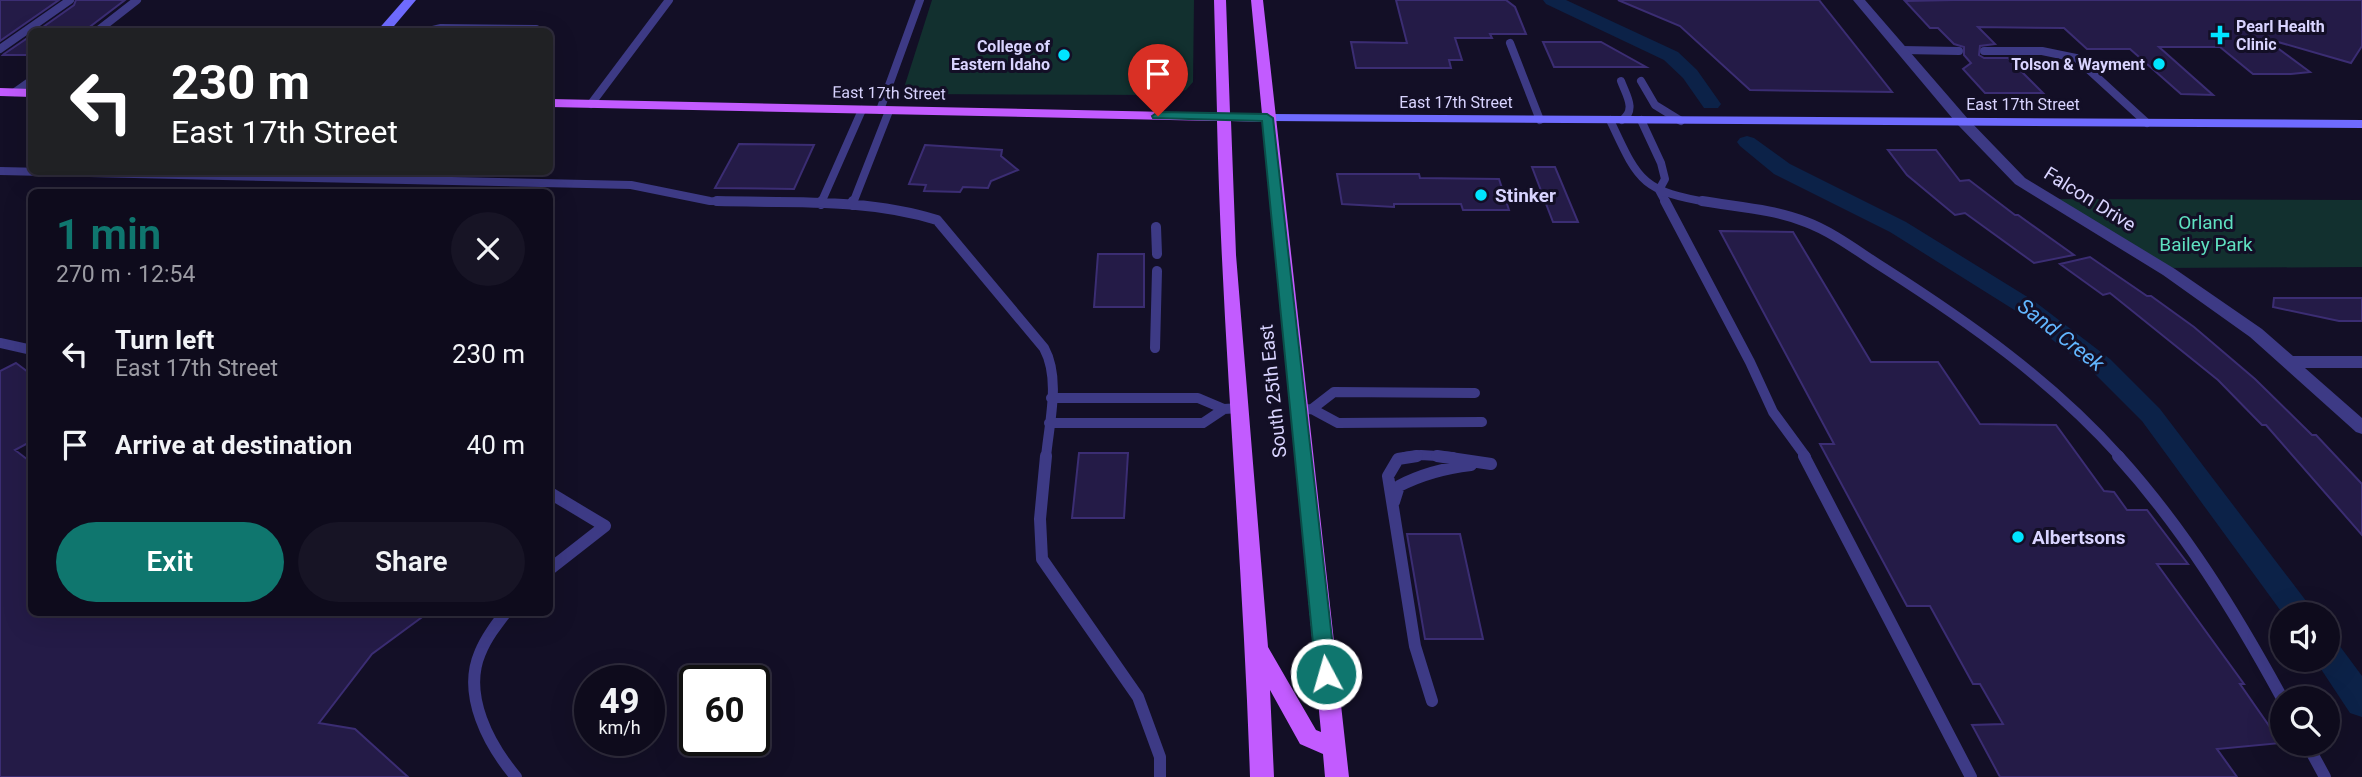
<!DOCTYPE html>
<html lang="en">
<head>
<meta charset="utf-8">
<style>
  body { margin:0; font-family:Roboto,sans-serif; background:#171425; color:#f1f3f6; height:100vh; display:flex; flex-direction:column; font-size:26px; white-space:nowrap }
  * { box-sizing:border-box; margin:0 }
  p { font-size:23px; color:#9b9ba3 }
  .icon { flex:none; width:38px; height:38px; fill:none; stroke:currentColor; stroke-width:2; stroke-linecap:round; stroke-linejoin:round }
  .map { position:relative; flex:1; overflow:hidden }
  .drawer { position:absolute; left:28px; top:189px; width:525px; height:427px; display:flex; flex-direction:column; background:#0e0b1c; border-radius:10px; box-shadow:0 7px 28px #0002,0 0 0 2px #2e2b3b }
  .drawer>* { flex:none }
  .guide { position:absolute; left:28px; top:28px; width:525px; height:147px; border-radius:10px; box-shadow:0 7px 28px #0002,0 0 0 2px #2e2b3b; background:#202124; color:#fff; overflow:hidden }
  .controls { position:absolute; left:2270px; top:602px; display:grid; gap:14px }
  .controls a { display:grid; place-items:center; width:70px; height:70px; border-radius:50%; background:#0e0b1c; box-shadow:0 7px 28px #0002,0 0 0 2px #2e2b3b; font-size:35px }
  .speed { position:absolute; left:574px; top:665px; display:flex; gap:14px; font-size:35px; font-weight:700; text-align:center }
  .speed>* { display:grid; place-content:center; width:91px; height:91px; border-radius:50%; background:#0e0b1c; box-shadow:0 7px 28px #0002,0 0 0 2px #2e2b3b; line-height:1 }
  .speed small { font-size:18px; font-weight:400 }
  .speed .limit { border:4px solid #111; border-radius:10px; background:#fff; color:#111 }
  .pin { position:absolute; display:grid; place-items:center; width:60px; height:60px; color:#fff; margin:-72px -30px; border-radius:50% 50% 50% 0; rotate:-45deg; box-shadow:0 0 7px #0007 }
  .pin .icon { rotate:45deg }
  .me { position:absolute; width:77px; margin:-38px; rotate:354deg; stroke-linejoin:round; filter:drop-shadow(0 0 5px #0008) }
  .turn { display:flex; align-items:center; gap:24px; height:147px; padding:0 28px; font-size:32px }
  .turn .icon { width:91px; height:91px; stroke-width:2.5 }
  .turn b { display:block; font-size:49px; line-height:60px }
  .round { display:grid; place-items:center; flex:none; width:74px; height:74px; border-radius:37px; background:#171425 }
  .headline { display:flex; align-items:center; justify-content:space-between; height:119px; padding:0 28px }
  h1 { font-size:42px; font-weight:600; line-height:52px; color:#0f766e }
  .action { display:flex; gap:14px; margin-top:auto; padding:14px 28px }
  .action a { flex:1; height:80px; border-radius:42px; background:#0f766e; color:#fff; font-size:28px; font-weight:600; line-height:80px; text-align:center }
  .action a+a { background:#171425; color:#f1f3f6 }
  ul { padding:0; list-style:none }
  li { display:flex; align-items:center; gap:21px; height:91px; padding:0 28px }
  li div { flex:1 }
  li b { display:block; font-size:26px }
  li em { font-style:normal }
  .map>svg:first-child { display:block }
  .green { fill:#12302f }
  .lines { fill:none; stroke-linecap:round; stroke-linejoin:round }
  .canal { fill:#0c2248; fill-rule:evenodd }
  .building { fill:#241b47; stroke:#3b2d73; stroke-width:2 }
  .lane-far2 { stroke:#3d3a85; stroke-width:8 }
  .lane-far1 { stroke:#3d3a85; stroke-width:10 }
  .lane { stroke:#3d3a85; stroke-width:12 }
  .street { fill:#3d3a85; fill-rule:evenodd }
  .secondary { fill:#6f6bff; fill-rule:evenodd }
  .primary { fill:#c25bff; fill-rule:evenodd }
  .route { fill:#0f766e; stroke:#0a4d48; stroke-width:2 }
  .poi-dot { fill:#00e5ff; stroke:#130f26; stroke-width:2.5 }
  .labels { text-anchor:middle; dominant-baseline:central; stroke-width:6; stroke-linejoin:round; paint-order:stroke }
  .far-poi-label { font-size:16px; font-weight:bold; fill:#d9d4ff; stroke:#130f26; text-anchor:end }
  .far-street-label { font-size:16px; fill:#d9d4ff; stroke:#130f26 }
  .poi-label { font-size:19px; font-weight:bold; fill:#d9d4ff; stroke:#130f26; text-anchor:start }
  .street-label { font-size:19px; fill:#d9d4ff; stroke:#130f26 }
  .park-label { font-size:19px; fill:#5fe0c0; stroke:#130f26 }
  .water-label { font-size:21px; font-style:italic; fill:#62b6ff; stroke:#130f26 }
</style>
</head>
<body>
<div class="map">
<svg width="2362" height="777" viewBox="0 0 2362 777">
  <rect width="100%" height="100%" fill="#130f26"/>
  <!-- green -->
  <path class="green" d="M932 0H1194L1193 82 1186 90 1169 95 914 94 903 91Z
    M2050 199 2362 200V267L2161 268Z"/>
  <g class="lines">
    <!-- canal -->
    <path class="canal" d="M1543 0H1566L1678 52 1697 70 1721 104 1718 108H1704L1683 78 1664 60 1546 4Z
      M1747 136 1754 138 1790 164 1906 222 2034 301 2110 359 2160 409 2316 614H2283L2142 421 2092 371 2016 311 1890 232 1774 174 1740 146 1737 142 1740 138Z
      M2328 641 2339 645 2362 676V717L2350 713 2315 660H2328Z"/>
  </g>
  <!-- building -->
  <path class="building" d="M0 0H59L0 41Z
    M76 0H125L83 32H36L74 5Z
    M1396 0H1506L1515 7 1526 34H1490L1492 38H1455L1462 60H1449L1451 68H1356L1351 42 1407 43Z
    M1618 0H1819L1892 92 1750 90 1680 26Z
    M1954 0H2362V46L2351 63 2264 38 2310 72 2291 74H2253L2220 47H2159L2213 95 2181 94 2130 49H2087L2064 28 1978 27 1995 44 1980 46 1979 55 1984 58H2008L2043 93H1985L1963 69 1971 63 1964 55V47L1954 44 1938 28H1930L1905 1Z
    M32 35V55H3L4 54Z
    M1543 42H1601L1646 67H1554Z
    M739 144 814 145 794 189 715 188Z
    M925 145 1002 150 1001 156 1018 170 991 181 988 188 963 187 960 192 924 191 926 185 909 184Z
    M1888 150H1936L1960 181 1969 180 2015 215H2018L2074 255 2034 263 1965 213 1955 215 1907 175Z
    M1532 167H1555L1578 222H1553Z
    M1337 174H1419L1420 178 1499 179 1509 210H1463L1461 204H1394V207L1342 204Z
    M1720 231 1793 232 1871 362H1938L1980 424 2056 425 2104 491 2114 492 2127 510H2147L2188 564H2157L2244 684H2240L2281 743 2217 749 2237 777H2000L1972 725 2003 724 1980 684H1973L1930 606H1907L1820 444H1834Z
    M1098 254H1144V307H1094Z
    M2090 257 2147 296H2151L2194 327 2255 379 2312 435H2316L2362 484V535L2266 425H2262L2218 380 2110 293 2103 295 2060 264Z
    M2274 298H2362V321H2339L2273 307Z
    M16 363 32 375V441L15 450 32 463V612H429L372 654 319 723 355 729 408 777H0V371Z
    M1079 453H1128L1124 518H1072Z
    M1407 534H1460L1483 639H1425Z"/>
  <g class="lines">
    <!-- lane-far2 -->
    <path class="lane-far2" d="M96 32 137 0
      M425 32 441 28 536 29
      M1510 43 1540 120
      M0 49 70 0
      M1902 50 1959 51
      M1984 51H2042L2076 58 2147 123
      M1621 81C1626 95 1637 110 1622 120
      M1641 81 1655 105 1681 121
      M15 92 32 80
      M591 104 669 0
      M880 110 920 0
      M1610 120C1639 182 1641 191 1712 203
      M1641 120 1661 163 1665 179 1659 190
      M0 171 631 185 710 201 779 203
      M1659 190 1666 203
      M821 203 862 110
      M853 203 889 111"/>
    <!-- lane-far1 -->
    <path class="lane-far1" d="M717 201C790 203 867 198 937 220L1044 348C1061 379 1049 423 1046 457
      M1665 201 1750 362 1773 412 1806 457
      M1702 201C1737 207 1773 209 1806 222 1833 232 1860 253 1884 268 1970 323 2052 381 2120 457
      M821 204 822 201
      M852 205 853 201
      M1156 227 1157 254
      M0 343 32 350
      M1155 348 1157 271
      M1051 398H1198L1224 409 1240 408
      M1312 409 1334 392 1475 393
      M1298 410 1312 409 1338 423 1482 422
      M1049 423H1203L1224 409
      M1405 457 1421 455 1453 457"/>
    <!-- lane -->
    <path class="lane" d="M1046 456 1040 519 1042 559 1138 697 1160 757V777
      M1417 456 1398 459 1388 476 1415 646 1432 701
      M1437 456 1491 464
      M1804 456 1971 777
      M2118 456C2184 529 2235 612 2282 698
      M550 493 605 526 550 569
      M1394 502 1399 486C1422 474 1445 468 1471 465
      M506 612C496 625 486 638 480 653 462 695 489 745 516 777
      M2307 744 2325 777"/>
    <!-- street -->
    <path class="street" d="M1853 0H1865L1968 119 2025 178 2175 269 2262 329 2293 356H2362V368H2305L2362 418V434L2356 432 2250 337 2163 275 2015 184 1958 125Z"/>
    <!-- secondary -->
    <path class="secondary" d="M404 0H416L389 32H376Z
      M1267 114 2362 120V128L1262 121 1260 118Z"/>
    <!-- primary -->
    <path class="primary" d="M1214 0H1226L1230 113 1262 114 1251 0H1263L1349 777H1325L1323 754 1300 744 1270 690 1274 777H1250C1243 558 1222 340 1217 121L550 107V99L1217 113ZM1231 121 1263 122 1321 732 1316 730 1268 647 1236 255Z
      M0 88 32 89V97L0 96Z"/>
  </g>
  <!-- route -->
  <path class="route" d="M1158 112 1267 114 1273 118 1336 674 1333 680 1326 682 1319 680 1316 674 1262 121 1153 118 1152 116Z"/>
  <!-- markers -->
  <g class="poi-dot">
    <path d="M2216.5 24.5h7v7h7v7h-7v7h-7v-7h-7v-7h7z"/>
    <circle cx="1064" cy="55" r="7"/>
    <circle cx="2159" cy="64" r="7"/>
    <circle cx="1481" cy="195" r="7"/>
    <circle cx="2018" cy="537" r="7"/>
  </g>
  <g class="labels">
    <!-- far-poi labels -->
    <g class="far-poi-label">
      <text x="2236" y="26" text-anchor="start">Pearl Health<tspan x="2236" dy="18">Clinic</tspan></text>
      <text x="1050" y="46">College of<tspan x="1050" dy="18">Eastern Idaho</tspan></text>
      <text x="2145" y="64">Tolson &amp; Wayment</text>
    </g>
    <!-- far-street labels -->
    <g class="far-street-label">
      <text transform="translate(889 93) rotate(1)">East 17th Street</text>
      <text x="1456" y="102">East 17th Street</text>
      <text x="2023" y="104">East 17th Street</text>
    </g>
    <!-- poi labels -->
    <g class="poi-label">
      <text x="1495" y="195">Stinker</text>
      <text x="2032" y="537">Albertsons</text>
    </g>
    <!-- street labels -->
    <g class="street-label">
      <text transform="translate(2090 199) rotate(32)">Falcon Drive</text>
      <text transform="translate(1273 391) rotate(-96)">South 25th East</text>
    </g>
    <!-- park labels -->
    <g class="park-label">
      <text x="2206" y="222">Orland<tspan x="2206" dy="22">Bailey Park</tspan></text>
    </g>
    <!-- water labels -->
    <g class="water-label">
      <text transform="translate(2061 335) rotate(38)">Sand Creek</text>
    </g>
  </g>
</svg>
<div class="controls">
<a><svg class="icon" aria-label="sound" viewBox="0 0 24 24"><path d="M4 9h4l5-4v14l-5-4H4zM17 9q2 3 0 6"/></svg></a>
<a><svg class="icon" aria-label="search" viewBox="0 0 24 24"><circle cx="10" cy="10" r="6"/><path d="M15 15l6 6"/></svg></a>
</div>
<div class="speed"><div>49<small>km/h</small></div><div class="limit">60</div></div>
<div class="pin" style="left:1158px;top:116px;background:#d93025"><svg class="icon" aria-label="arrive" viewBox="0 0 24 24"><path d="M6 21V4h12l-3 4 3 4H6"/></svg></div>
<svg class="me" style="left:1326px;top:674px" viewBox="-20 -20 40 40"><circle r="17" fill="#0f766e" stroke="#fff" stroke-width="3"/><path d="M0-11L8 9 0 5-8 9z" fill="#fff"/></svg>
<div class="guide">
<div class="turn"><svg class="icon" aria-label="left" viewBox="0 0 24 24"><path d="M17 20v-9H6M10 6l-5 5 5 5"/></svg><div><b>230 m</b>East 17th Street</div></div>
</div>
<section class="drawer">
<div class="headline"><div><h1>1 min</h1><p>270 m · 12:54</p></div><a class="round"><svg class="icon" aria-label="close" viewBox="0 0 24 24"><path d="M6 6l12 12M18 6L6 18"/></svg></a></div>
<ul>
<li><svg class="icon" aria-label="left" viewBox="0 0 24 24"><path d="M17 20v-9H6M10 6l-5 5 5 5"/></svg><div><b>Turn left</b><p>East 17th Street</p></div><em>230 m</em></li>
<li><svg class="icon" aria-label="arrive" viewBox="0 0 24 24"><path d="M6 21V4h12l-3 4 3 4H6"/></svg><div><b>Arrive at destination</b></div><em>40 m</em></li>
</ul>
<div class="action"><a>Exit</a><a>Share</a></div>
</section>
</div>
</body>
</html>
